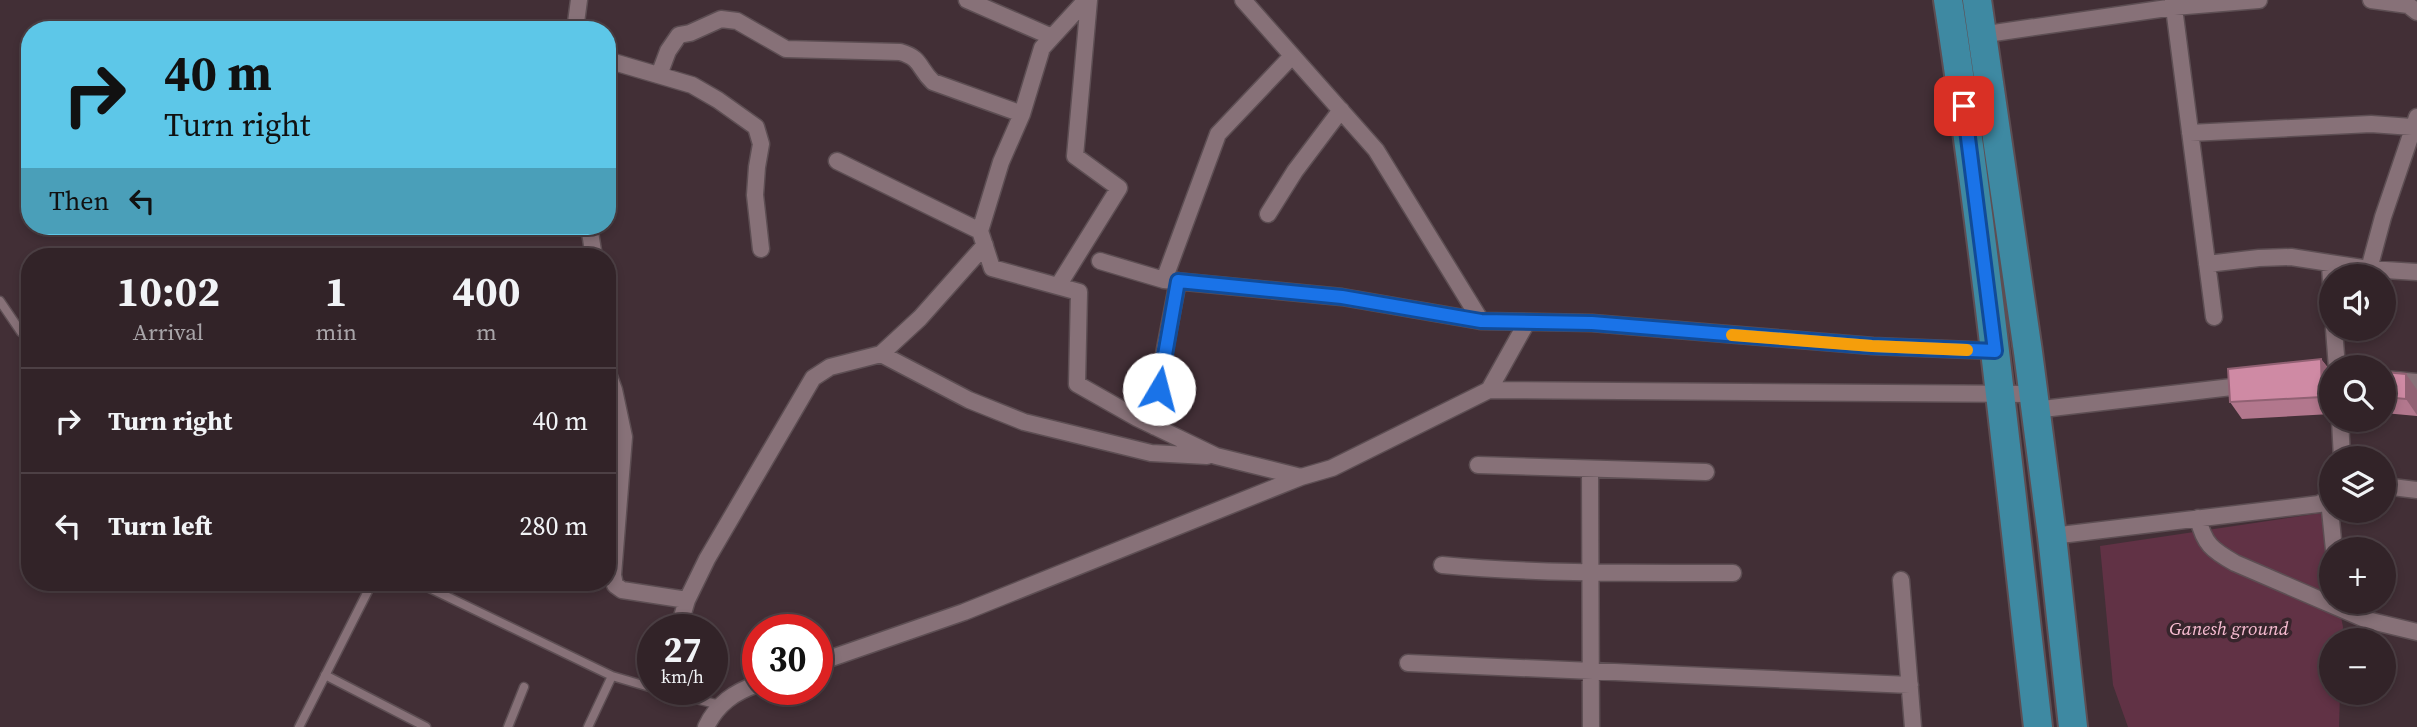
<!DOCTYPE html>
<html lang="en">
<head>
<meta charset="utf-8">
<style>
  body { margin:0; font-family:"Source Serif 4",serif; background:#3a2b30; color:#f1f3f6; height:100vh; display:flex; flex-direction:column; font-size:26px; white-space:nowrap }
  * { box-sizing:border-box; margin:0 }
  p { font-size:23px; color:#a8a4a8 }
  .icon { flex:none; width:38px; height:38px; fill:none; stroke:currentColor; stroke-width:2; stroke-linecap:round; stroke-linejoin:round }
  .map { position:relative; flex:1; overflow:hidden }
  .sheet { position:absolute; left:21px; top:248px; width:595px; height:343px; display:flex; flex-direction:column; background:#322328; border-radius:28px; box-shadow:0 4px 10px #0003,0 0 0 2px #4d4045 }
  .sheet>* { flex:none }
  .guide { position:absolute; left:21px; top:21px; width:595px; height:214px; border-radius:28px; box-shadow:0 4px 10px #0003,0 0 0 2px #4d4045; background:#5dc7e8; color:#111; overflow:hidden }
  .tools { position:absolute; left:2319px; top:264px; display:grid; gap:14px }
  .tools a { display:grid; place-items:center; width:77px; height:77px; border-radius:50%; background:#322328; box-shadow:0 4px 10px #0003,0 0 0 2px #4d4045; font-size:35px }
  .speed { position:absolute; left:637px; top:614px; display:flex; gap:14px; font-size:35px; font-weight:700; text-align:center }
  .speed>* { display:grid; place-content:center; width:91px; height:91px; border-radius:50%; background:#322328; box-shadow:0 4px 10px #0003,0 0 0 2px #4d4045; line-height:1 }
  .speed small { font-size:18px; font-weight:400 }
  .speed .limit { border:10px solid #d22; background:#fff; color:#111 }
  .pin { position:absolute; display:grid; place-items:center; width:60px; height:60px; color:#fff; margin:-30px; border-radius:14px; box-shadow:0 4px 10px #0006 }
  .me { position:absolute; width:77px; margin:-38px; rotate:8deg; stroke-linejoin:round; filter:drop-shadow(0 0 5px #0008) }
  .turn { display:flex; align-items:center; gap:24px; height:147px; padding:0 28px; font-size:32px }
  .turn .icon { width:91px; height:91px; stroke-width:2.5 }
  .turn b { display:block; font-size:49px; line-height:60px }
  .then { display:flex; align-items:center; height:66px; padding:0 28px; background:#0003; gap:14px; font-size:26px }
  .eta { display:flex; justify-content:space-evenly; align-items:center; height:119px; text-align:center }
  .eta b { font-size:42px; font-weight:700; line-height:49px }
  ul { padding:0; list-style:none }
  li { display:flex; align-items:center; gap:21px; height:105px; padding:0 28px; border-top:2px solid #4d4045 }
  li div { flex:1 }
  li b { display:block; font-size:26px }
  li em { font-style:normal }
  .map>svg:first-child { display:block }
  .green { fill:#613245 }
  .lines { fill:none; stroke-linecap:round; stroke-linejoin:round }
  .service-casing { stroke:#5d4e53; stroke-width:11 }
  .minor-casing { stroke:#5d4e53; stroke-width:19 }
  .trunk-casing { stroke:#5d4e53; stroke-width:32 }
  .service { stroke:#877178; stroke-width:8 }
  .minor { stroke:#877178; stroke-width:16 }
  .trunk { stroke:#3e89a2; stroke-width:28 }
  .wall { fill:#b2778d }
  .shaded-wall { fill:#916173 }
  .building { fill:#cf8aa4; stroke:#916173; stroke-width:2 }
  .route-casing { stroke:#114b97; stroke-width:18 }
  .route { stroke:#1a73e8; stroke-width:12 }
  .slow { stroke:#f59e0b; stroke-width:12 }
  .labels { text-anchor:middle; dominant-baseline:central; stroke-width:7; stroke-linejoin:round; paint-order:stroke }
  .park-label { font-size:19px; font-style:italic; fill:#f8bdd2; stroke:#37252c }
</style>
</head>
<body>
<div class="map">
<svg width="2417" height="727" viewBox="0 0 2417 727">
  <rect width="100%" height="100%" fill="#422f36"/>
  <!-- green -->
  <path class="green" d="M2322 513 2331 564V602H2338L2343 627 2342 640H2331V693H2340L2339 727H2128L2113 685 2100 546Z"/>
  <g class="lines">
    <defs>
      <path id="service" d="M0 301 21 332 30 339
        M419 583 612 676 653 688
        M325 675 426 727
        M660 690 720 705
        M299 727 372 583
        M508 727 524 687
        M588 727 612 676"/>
      <path id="minor" d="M967 0 1052 37
        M1086 0 1042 48 1022 114 1001 162 980 231 992 268 1079 292 1077 384 1137 418 1216 456 1301 477 1332 468 1489 390 1527 322
        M1243 0 1376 150 1481 321 1592 323 1873 346 1995 351
        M2173 0 2214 317
        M2371 0 2408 5 2417 12
        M575 30 579 0
        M1980 35 2174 7 2259 0
        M1292 56 1218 134 1164 280 1342 297 1481 321
        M607 60 692 85 718 100 756 127 761 144 757 167 755 195 761 249
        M659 75 668 51 679 35 690 33 721 19 737 21 786 49 900 52C922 58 918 68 933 82L1022 114
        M2190 133 2371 124 2412 127 2417 130
        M837 161 980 231
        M1268 214 1295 171 1341 110
        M589 226 594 257
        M985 245 920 318 881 354 969 400 1024 422 1151 453 1207 456
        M1100 261 1164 280
        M2330 263 2331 283
        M2207 264 2259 258 2291 257 2369 269 2417 272
        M2369 269 2383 217 2417 117
        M1058 286 1119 188 1075 156 1089 0
        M2334 329 2337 368
        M607 371 614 390 624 437 613 575 615 585 622 590 687 600
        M2384 379 2417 382
        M1489 390 2032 394
        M2034 410 2249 385
        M2340 420 2342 458
        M1155 427 1161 370 1178 281
        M1478 465 1706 472
        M1590 469 1591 727
        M2384 486 2417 490
        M2329 500 2334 550
        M2198 518C2204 544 2212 550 2235 563L2367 620 2417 632
        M2052 536 2319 504 2331 497
        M1442 565C1539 574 1636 573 1733 573
        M1901 580 1913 727
        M678 630 687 600 707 559 813 378 830 367 881 354
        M817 663 964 612 1301 477
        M1408 663 1910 685
        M706 727C717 704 734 692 758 684"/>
      <path id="trunk" d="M1948 0C1985 241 2010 484 2038 727
        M1977 0 2028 352 2052 536 2073 727"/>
    </defs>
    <!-- service casing -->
    <use href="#service" class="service-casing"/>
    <!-- minor casing -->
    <use href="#minor" class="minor-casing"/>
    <!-- trunk casing -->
    <use href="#trunk" class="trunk-casing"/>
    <!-- service -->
    <use href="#service" class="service"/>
    <!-- minor -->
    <use href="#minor" class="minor"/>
    <!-- trunk -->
    <use href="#trunk" class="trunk"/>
  </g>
  <!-- wall -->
  <path class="wall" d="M2321 359 2329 369H2331V414L2242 419 2230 402Z
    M2384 372 2417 390V416L2384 413Z"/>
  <!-- shaded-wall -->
  <path class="shaded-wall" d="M2321 359 2331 372V409L2322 397Z
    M2406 374 2417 390V415L2406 399Z"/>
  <!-- building -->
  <path class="building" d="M2321 359 2322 397 2230 402 2228 369Z
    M2327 369H2331V377Z
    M2384 372 2406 374V399L2384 397Z"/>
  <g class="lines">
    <defs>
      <path id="route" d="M1159 389 1178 281 1342 297 1481 321 1592 323 1872 346 1995 351 1964 106"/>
    </defs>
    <!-- route casing -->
    <use href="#route" class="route-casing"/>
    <!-- route -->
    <use href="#route" class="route"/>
    <!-- slow -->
    <path class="slow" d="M1732 335 1872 346 1967 350"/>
  </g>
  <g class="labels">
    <!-- park labels -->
    <g class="park-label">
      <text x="2229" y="628">Ganesh ground</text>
    </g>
  </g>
</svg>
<div class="tools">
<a><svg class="icon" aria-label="sound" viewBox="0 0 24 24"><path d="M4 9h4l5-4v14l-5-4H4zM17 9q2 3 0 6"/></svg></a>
<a><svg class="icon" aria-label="search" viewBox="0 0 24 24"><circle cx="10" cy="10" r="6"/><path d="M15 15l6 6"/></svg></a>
<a><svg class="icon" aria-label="layers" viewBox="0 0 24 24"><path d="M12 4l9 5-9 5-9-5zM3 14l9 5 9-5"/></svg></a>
<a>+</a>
<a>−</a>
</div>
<div class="speed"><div>27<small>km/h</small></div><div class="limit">30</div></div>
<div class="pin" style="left:1964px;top:106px;background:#d93025"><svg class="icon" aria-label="arrive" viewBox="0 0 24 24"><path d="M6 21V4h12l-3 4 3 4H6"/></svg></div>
<svg class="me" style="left:1159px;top:389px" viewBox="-20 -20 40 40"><circle r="19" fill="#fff"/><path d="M0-13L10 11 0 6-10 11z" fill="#1a73e8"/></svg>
<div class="guide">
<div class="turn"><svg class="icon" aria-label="right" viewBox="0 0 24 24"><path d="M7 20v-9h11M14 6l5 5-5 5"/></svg><div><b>40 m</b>Turn right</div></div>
<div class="then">Then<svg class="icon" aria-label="left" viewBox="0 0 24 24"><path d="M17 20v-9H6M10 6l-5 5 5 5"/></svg></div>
</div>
<section class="sheet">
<div class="eta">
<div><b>10:02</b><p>Arrival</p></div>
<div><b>1</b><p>min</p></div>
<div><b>400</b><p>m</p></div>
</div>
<ul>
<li><svg class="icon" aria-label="right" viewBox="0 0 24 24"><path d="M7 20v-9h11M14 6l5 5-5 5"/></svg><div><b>Turn right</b></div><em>40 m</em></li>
<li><svg class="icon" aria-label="left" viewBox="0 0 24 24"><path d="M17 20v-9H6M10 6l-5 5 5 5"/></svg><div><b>Turn left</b></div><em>280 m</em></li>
</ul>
</section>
</div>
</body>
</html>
